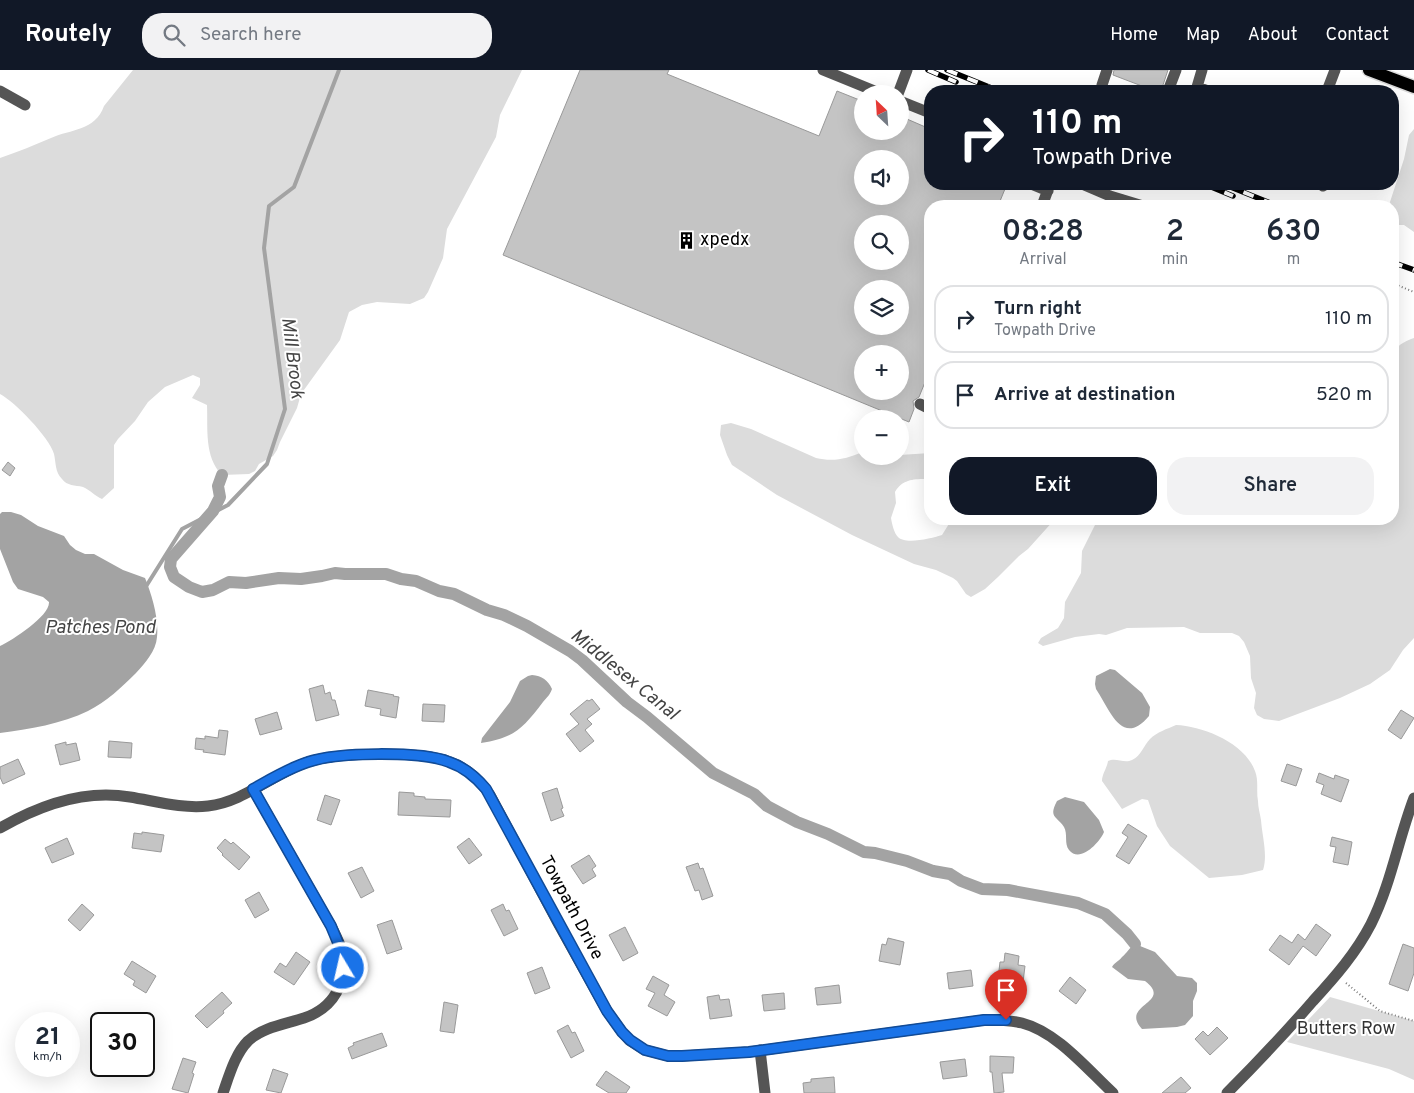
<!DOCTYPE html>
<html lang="en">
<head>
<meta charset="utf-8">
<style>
  body { margin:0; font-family:Overpass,sans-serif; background:#f2f2f3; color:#1f2937; height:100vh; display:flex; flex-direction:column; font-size:19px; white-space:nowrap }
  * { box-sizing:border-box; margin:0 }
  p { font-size:16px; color:#747a83 }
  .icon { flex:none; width:28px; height:28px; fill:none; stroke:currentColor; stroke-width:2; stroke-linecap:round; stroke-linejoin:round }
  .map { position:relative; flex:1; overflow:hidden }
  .sheet { position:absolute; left:924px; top:130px; width:475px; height:325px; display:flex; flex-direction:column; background:#fff; border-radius:20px; box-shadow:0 5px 20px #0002 }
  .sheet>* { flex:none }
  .guide { position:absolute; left:924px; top:15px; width:475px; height:105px; border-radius:20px; box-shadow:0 5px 20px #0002; background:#111827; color:#fff; overflow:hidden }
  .needle { width:32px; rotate:335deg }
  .controls { position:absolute; left:854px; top:15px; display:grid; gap:10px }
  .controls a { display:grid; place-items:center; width:55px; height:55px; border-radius:50%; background:#fff; box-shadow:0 5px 20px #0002; font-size:25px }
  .speed { position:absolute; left:15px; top:942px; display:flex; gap:10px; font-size:25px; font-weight:700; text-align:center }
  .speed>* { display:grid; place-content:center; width:65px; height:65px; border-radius:50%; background:#fff; box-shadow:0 5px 20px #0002; line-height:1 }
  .speed small { font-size:12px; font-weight:400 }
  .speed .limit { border:2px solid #111; border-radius:8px; background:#fff; color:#111 }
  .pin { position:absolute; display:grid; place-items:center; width:42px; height:42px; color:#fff; margin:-51px -21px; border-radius:50% 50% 50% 0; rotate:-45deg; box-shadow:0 0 5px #0007 }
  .pin .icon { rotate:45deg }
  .me { position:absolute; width:55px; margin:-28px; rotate:351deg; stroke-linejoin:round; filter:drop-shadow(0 0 4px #0008) }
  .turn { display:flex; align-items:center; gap:18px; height:105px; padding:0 25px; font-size:22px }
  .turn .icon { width:65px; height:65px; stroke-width:2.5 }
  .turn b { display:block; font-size:35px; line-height:42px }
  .eta { display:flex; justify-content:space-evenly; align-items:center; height:85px; text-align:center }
  .eta b { font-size:30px; font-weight:600; line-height:35px }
  .primary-button { display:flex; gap:10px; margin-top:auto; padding:10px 25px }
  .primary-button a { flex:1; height:58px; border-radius:20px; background:#111827; color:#fff; font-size:20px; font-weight:600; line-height:58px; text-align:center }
  .primary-button a+a { background:#f2f2f3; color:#1f2937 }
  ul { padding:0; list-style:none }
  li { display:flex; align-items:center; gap:15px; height:68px; margin:0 10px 8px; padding:0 15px; border:2px solid #e0e1e3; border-radius:20px }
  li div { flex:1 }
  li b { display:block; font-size:19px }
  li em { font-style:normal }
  header { display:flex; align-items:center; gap:30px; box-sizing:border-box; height:70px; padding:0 25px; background:#111827; color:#fff }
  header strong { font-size:24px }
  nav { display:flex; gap:28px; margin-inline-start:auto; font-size:18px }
  .search { width:350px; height:45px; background:#f2f2f3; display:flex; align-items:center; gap:12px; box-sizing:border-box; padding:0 18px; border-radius:20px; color:#747a83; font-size:19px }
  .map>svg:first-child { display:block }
  .green { fill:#dcdcdc }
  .water { fill:#a3a3a3 }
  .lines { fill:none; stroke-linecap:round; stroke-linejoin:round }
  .stream { stroke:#a3a3a3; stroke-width:4 }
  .canal { stroke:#a3a3a3; stroke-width:12 }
  .building { fill:#c4c4c4; stroke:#999; fill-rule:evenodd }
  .major-casing { stroke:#dbdbdb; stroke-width:15 }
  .path { stroke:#777; stroke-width:2; stroke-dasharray:1 2.5; stroke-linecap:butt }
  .minor { stroke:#555; stroke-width:11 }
  .major { stroke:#000; stroke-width:12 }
  .rail-casing { stroke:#000; stroke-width:5.5 }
  .rail { stroke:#fff; stroke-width:4; stroke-dasharray:11; stroke-linecap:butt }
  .route-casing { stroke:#114b97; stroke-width:12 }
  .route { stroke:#1a73e8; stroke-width:9 }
  .labels { text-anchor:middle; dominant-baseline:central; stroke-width:4; stroke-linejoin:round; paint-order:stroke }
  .poi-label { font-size:18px; fill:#000; stroke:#fff; text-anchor:start }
  .street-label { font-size:18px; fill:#000; stroke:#fff }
  .park-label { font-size:18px; fill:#333; stroke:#fff }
  .water-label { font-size:19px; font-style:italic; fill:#444; stroke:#fff }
</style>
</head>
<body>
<header>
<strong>Routely</strong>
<div class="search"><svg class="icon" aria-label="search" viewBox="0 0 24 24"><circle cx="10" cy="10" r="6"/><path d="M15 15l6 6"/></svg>Search here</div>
<nav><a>Home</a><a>Map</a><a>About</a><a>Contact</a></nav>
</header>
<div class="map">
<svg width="1414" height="1023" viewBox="0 0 1414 1023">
  <rect width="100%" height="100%" fill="#fff"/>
  <!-- green -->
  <path class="green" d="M133 0H522L500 45 496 67 447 159 443 188 428 222 424 228 410 234 377 232 362 235 349 242 340 270 301 324 297 338 280 372 277 380 273 386 259 394 255 401 249 404 222 405C204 387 208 358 207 335L192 328 200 315V308L193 305 165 317 148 332 135 351 118 369 114 375V418L102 429C95 426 90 420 83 417 75 415 67 416 62 409 55 402 56 393 54 384 49 367 15 332 0 324V88C18 82 34 75 51 68 71 59 95 61 104 36Z
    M1414 59V162L1404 155H1398L1393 146 1392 136H1391L1390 132 1404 89 1409 65Z
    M1414 268V568L1403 580 1390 600 1370 614 1340 628 1279 651 1264 649 1257 645 1254 638 1256 623 1251 608 1250 586 1244 572 1239 566 1232 563H1200L1184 557 1127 558 1106 565 1099 564 1075 567 1043 576 1038 573 1041 568 1058 558 1064 548 1065 532 1081 503 1082 481 1098 449H1392V373L1396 366 1392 358C1392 342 1389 289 1397 278 1401 273 1408 270 1414 268Z
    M731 353 751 359 816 388C833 392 847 389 862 382V386H900V385L930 383V409C916 409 903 408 895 422L896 433 891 448C892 454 894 463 898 467 905 475 933 468 942 465L952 449H1055L1028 479 1019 486 998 507 985 519 971 527 966 524 957 511 953 508 936 500 914 494 852 465 777 425 732 395 727 385 720 365 721 355Z
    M1176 655C1203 656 1245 673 1255 701 1259 711 1256 721 1258 731 1258 737 1260 744 1261 750 1262 765 1268 785 1263 800L1242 805 1209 808 1170 776 1157 756 1148 730 1142 729 1122 739 1102 711C1102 704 1107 698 1108 691 1116 687 1124 694 1132 690 1141 686 1144 675 1150 669 1157 662 1167 659 1176 655Z
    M1330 927 1414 951V1010L1389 999 1287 972Z"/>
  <!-- water -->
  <path class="water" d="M2 442H11L21 445 38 456 64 466 70 475 76 480 85 484H94L123 500 145 508C152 525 159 549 157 567 156 581 145 593 136 603 122 617 106 632 88 641 62 654 29 659 0 663V576C13 570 50 546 49 532L43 527 18 519 13 512 0 479V444Z
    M1110 599 1115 600 1142 623 1150 637 1149 646C1122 678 1110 640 1096 619L1095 614 1096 606Z
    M532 605C542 606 548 610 552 619 550 625 547 627 543 632 523 658 515 668 481 673L482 668 510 632 520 611 528 606Z
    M1065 727 1084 732 1099 750 1104 762C1100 772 1080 794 1069 780 1064 774 1068 764 1064 757 1057 746 1048 748 1057 731Z
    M1135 874 1155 882 1177 906 1192 908 1197 913V921L1193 931V946L1185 955 1177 957 1142 959C1119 934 1174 933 1145 911L1128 909 1112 897C1115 892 1118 892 1122 887 1127 883 1129 878 1135 874Z"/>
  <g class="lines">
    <!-- stream -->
    <path class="stream" d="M145 518 182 459 228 435 267 394 285 339 264 178 269 136 294 117 339 0"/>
    <!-- canal -->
    <path class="canal" d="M222 405 218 416 220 427 213 441 171 489 170 497 174 507 189 517 202 522 213 520 229 512 246 513 279 508 301 509 322 506 335 503 345 504H386L401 509 416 511 439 521 454 524 487 540 504 545 527 556 570 581 582 590 627 632 647 647 713 703 754 724 767 736 797 752 828 764 864 782 875 783 907 791 933 801 950 804 961 811 982 819 1008 820 1078 833 1105 844 1127 864 1135 874"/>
  </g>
  <!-- building -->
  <path class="building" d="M580 0H669L667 4 819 66 837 21 862 31V61H900V46L930 59V114H1007L998 136H930V300L919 327 913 331 914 339 909 352 503 185ZM862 89H900V126H862ZM862 154H900V191H862ZM862 219H900V256H862ZM862 284H900V321H862Z
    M1114 0H1168L1161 21H1155L1113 5Z
    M8 392 15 398 10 406 2 400Z
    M323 615 325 624 330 622 332 630H335L339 645 316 651 309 619Z
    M368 620 394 625 393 626 399 627 396 648 380 645 381 639 365 636Z
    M592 629 600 639 587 649 592 654 585 660 594 671 580 682 566 664 579 654 570 644 587 630 589 631Z
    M423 634 445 635 444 652 422 651Z
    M1401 640 1414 648 1401 669 1388 660Z
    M277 642 282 659 260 665 255 649Z
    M219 660 228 661 225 685 203 682 204 680 195 679 196 668 205 669V666L218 668Z
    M109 671 132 673 131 688 108 687Z
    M66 672V675L76 673 80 690 60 695 55 675Z
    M18 689 25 704 3 714 0 707V697Z
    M1287 694 1302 699 1296 716 1281 711Z
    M1319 703 1334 709 1335 705 1349 710 1341 732 1321 724 1324 715 1316 712Z
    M557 718 563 738 561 739 564 746 551 751 542 723Z
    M399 722 414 723V726L425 727V729L451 730 450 747 398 745Z
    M325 725 340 730 331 755 317 750Z
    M1128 754 1147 766 1129 794 1116 786 1128 767 1122 763Z
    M142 762 164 765 161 782 132 778 134 763 142 764Z
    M1332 767 1352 772 1348 795 1333 792 1336 777 1330 776Z
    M67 768 74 784 52 793 45 778Z
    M469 768 482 785 469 794 457 777Z
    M225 769 231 774 233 772 250 787 239 800 222 785 223 784 217 778Z
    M589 785 596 796 592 799 596 806 583 814 571 796Z
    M698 793 700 799 703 798 713 826 702 830 699 820 695 821 686 797Z
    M362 797 374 821 361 828 348 803Z
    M259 822 269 840 255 848 245 830Z
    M82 834 94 845 80 861 68 850Z
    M503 834 506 841 509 840 518 859 504 866 491 840Z
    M392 850 402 879 387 884 377 855Z
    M1316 854 1331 865 1316 886 1303 876 1289 895 1269 880 1280 865 1292 873 1298 864 1305 870Z
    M625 857 638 883 623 891 609 865Z
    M888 868 904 872 900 895 879 891 882 874 886 875Z
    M1403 874 1414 878V903L1408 921 1389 914Z
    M296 882 310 892 294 915 274 902 280 893 286 897Z
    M1005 883 1019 886 1018 895 1025 896 1023 912 998 909 1000 892H1004Z
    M132 891 156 906 146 923 133 915 135 911 124 904Z
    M542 897 550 918 535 924 527 903Z
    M971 900 973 916 949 919 947 903Z
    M653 906 669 915 664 925 675 932 667 946 648 936 655 923 646 919Z
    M1070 907 1086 920 1076 934 1059 921Z
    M839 915 841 933 817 935 815 918Z
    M222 922 232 933 223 941 224 943 207 958 195 946Z
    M784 923 785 939 764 941 762 925Z
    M719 925 720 930 729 929 732 946 710 949 707 927Z
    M444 932 458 935 454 963 440 961Z
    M568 955 572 963 575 962 584 981 571 988 557 961Z
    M1217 957 1228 968 1210 985 1195 969 1203 961 1208 966Z
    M382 963 387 976 352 989 348 978 354 975 353 973Z
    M990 986 1014 987 1013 1003H1002L1004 1022 994 1023 992 1002H990Z
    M183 988 196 992 192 1003 194 1004 188 1023 172 1019Z
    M965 989 967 1006 943 1009 940 992Z
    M273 999 288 1004 281 1023 266 1020Z
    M606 1001 630 1017 626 1023H609L596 1015Z
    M834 1007 835 1023H804L803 1013 811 1012V1009Z
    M1181 1007 1191 1018 1185 1023H1162Z"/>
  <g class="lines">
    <defs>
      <path id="major" d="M1369 0 1414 17"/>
    </defs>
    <!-- major casing -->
    <use href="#major" class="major-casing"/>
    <!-- path -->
    <path class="path" d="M1392 213 1414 222
      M1346 913 1380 941 1414 951"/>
    <!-- minor -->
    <path class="minor" d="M823 0 882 24
      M1202 0 1197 17 1208 21
      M0 21 25 35
      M1103 21 1102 15 1107 0
      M1168 21 1176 0
      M1327 21 1335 0
      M898 24 907 0
      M900 31 930 43
      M1031 114 1048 121
      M1082 114 1110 126 1143 136
      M1323 116 1324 114
      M1042 136 1050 114
      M920 334 930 339
      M0 758C38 736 85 719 130 727 155 731 182 739 208 736 244 732 274 703 308 692 337 682 422 681 450 692 467 698 480 710 490 725L558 853 607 941 622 962 629 970 645 980 668 986H682L749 982 984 950C997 950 1010 950 1022 953 1057 962 1087 999 1113 1023
      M760 980 765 1023
      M223 1023C229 1006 235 984 248 971 263 957 286 954 304 948 334 938 348 912 342 881 340 873 335 864 331 856L253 719
      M1227 1023C1257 993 1286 962 1313 931 1335 907 1356 883 1371 854 1391 814 1398 770 1414 728"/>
    <!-- major -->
    <use href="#major" class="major"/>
    <defs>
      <path id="rail" d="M928 0 956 12
        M947 0 999 21
        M1204 114 1233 126
        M1223 114 1278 136
        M1392 192 1414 200"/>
    </defs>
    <!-- rail casing -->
    <use href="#rail" class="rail-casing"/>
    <!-- rail -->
    <use href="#rail" class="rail"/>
  </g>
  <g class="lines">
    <defs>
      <path id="route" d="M343 898 341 880 331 856 253 719C271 709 289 698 308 692 337 682 421 681 449 692 464 697 476 707 486 719L607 941 622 962 630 970 645 980 668 986H682L749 982 984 950H1006"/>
    </defs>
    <!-- route casing -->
    <use href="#route" class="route-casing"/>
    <!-- route -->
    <use href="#route" class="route"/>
  </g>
  <!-- icons -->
  <defs>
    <symbol id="building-bare" viewBox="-9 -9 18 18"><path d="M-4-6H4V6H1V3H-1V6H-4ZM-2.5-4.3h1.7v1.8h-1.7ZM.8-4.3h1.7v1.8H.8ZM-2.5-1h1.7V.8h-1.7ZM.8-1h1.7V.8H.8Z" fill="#000" stroke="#fff" stroke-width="2.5" paint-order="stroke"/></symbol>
  </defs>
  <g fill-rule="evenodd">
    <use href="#building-bare" x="674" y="158" width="25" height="25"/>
  </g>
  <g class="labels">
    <!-- poi labels -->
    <g class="poi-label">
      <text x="700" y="170">xpedx</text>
    </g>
    <!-- street labels -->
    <g class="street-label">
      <text transform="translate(571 838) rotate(62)">Towpath Drive</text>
    </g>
    <!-- park labels -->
    <g class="park-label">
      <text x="1346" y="959">Butters Row</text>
    </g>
    <!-- water labels -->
    <g class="water-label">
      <text transform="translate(292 288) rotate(83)">Mill Brook</text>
      <text x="100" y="558">Patches Pond</text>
      <text transform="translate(624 605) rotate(39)">Middlesex Canal</text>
    </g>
  </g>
</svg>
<div class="controls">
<a><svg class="needle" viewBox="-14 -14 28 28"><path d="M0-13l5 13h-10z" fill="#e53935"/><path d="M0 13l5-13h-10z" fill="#747a83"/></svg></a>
<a><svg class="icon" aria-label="sound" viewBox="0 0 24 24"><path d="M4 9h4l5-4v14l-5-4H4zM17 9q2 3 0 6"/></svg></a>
<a><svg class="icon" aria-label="search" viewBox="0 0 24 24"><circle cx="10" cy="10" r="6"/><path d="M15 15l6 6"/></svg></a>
<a><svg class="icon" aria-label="layers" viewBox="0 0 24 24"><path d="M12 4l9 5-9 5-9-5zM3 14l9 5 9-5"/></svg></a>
<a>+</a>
<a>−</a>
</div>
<div class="speed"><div>21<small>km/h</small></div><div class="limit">30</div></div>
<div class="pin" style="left:1006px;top:950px;background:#d93025"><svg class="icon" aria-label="arrive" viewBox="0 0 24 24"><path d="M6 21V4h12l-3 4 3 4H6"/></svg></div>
<svg class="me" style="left:343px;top:898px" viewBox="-20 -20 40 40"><circle r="17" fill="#1a73e8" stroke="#fff" stroke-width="3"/><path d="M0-11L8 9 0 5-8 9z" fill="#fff"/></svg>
<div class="guide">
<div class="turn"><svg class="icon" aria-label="right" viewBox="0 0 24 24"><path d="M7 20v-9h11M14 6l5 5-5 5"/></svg><div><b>110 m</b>Towpath Drive</div></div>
</div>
<section class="sheet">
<div class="eta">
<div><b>08:28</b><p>Arrival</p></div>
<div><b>2</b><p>min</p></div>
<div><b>630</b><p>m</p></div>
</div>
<ul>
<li><svg class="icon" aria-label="right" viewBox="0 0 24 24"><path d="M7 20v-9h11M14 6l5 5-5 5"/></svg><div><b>Turn right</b><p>Towpath Drive</p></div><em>110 m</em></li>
<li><svg class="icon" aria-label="arrive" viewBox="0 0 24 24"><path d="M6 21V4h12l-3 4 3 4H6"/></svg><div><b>Arrive at destination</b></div><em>520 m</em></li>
</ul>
<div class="primary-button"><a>Exit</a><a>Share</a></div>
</section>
</div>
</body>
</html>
